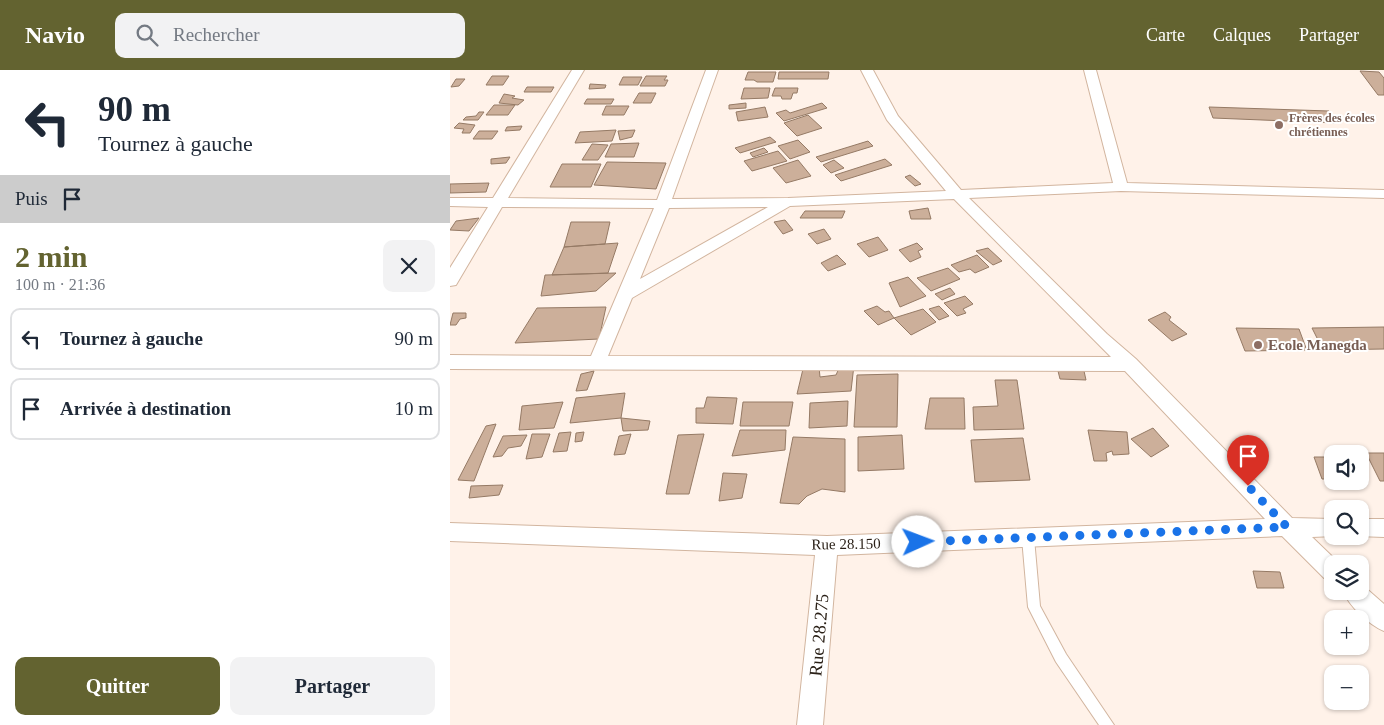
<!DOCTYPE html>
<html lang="fr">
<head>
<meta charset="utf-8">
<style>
  body { margin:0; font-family:"Times New Roman",serif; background:#f2f2f3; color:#1f2937; height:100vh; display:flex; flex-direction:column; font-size:19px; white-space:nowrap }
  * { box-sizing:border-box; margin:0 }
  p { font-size:16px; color:#747a83 }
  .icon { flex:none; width:28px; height:28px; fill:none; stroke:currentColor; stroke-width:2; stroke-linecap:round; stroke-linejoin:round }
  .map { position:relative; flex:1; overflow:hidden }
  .side { display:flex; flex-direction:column; background:#fff; width:450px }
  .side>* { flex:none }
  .hud { background:#fff; color:#1f2937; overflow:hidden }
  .controls { position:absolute; left:874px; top:375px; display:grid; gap:10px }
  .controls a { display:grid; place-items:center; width:45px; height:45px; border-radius:10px; background:#fff; box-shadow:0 1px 4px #0004; font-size:25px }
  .pin { position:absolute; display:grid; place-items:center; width:42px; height:42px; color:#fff; margin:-51px -21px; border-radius:50% 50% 50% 0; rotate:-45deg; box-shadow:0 0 5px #0007 }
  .pin .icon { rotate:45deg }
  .me { position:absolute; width:55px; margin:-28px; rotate:88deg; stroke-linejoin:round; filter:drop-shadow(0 0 4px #0008) }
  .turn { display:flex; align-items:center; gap:18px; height:105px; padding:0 15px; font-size:22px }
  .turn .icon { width:65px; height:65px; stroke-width:2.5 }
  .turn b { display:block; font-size:35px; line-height:42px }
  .then { display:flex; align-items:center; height:48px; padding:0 15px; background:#0003; gap:10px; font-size:19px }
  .round { display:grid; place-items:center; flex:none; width:52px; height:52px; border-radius:10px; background:#f2f2f3 }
  .head { display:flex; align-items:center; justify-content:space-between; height:85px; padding:0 15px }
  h1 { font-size:30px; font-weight:700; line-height:38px; color:#636330 }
  .cta { display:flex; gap:10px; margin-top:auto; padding:10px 15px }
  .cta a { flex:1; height:58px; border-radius:10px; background:#636330; color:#fff; font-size:20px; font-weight:700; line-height:58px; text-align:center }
  .cta a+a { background:#f2f2f3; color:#1f2937 }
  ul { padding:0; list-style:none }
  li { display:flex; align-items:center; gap:15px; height:62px; margin:0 10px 8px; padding:0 5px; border:2px solid #e0e1e3; border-radius:10px }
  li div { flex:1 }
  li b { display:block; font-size:19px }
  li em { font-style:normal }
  header { display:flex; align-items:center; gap:30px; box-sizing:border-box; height:70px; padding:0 25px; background:#636330; color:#fff }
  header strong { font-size:24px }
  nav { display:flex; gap:28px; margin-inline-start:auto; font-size:18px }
  .search { width:350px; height:45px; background:#f2f2f3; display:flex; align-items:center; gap:12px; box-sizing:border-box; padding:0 18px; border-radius:10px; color:#747a83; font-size:19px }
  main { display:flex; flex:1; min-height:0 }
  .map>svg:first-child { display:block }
  .building { fill:#ccaf9a; stroke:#957a65 }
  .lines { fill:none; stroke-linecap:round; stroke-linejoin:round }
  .lane-casing { stroke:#d2b59f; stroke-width:2 }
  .street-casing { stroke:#d2b59f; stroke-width:2 }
  .lane { fill:#fff; fill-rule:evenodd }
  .street { fill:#fff; fill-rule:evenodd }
  .route { stroke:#1a73e8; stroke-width:9; stroke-dasharray:0 16.2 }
  .education-dot { fill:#8d6e63; stroke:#fff; stroke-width:2 }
  .labels { text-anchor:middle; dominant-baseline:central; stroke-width:4; stroke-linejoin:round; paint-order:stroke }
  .far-education-label { font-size:12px; font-weight:bold; fill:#785e54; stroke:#fff; text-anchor:start }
  .education-label { font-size:15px; font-weight:bold; fill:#785e54; stroke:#fff; text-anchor:start }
  .street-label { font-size:15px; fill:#2a2017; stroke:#fff }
  .near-street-label { font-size:18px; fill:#2a2017; stroke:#fff }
</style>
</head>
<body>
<header>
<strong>Navio</strong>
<div class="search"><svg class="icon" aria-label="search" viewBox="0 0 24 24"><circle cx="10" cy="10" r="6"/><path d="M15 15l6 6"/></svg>Rechercher</div>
<nav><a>Carte</a><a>Calques</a><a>Partager</a></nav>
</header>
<main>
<section class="side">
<div class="hud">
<div class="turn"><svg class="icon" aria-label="left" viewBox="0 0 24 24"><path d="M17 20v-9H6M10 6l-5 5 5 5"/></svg><div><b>90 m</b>Tournez à gauche</div></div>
<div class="then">Puis<svg class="icon" aria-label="arrive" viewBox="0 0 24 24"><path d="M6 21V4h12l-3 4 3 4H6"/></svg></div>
</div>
<div class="head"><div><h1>2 min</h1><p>100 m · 21:36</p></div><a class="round"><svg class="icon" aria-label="close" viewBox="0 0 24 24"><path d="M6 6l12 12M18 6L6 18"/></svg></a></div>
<ul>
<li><svg class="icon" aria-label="left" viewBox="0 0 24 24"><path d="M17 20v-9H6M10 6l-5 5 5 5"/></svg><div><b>Tournez à gauche</b></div><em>90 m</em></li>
<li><svg class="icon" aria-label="arrive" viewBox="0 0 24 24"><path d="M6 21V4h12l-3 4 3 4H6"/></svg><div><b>Arrivée à destination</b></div><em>10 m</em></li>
</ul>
<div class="cta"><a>Quitter</a><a>Partager</a></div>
</section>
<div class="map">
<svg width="934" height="655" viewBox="0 0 934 655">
  <rect width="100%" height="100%" fill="#fff2e9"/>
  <!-- building -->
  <path class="building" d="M910 1 929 2 934 8V25H928Z
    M298 2H326L323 12H307L304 10H295Z
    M329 2H379L378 9H328Z
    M42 6H59L53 15H36Z
    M196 6H217L214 10H218L215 16H190Z
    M173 7H192L188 15H169Z
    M6 9H15L9 16 1 17Z
    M140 14 156 15 155 18 139 19Z
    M77 17H104L101 22H74Z
    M294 18H320L318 28 291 29Z
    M325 18H348L347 23H343L341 29H332L331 26H322Z
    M189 23H206L201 33H183Z
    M54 24 65 26 62 28 74 30 68 35 49 33Z
    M137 29H164L161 34H134Z
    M296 33V38L279 39V35Z
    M372 33 377 38 334 51 326 43 336 40 340 43Z
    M44 35H65L58 45H36Z
    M156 36H179L174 45H152Z
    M315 37 318 47 288 51 286 42Z
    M759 37 879 41 886 53 763 48Z
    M29 42H34L28 50H13L16 47 26 46Z
    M358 45 372 58 347 66 334 53Z
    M9 53 25 55 20 63H12L14 59 4 58Z
    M72 56 70 60 55 61 57 57Z
    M166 60 162 71 125 73 130 62Z
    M185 60 182 67 170 70 168 61Z
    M29 61H48L42 69H23Z
    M320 67 326 72 290 83 285 78Z
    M348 70 360 82 340 89 328 76Z
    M418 71 423 76 371 92 366 87Z
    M189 73 184 87H155L161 74Z
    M142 74 158 75 148 90H132Z
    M314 78 318 82 303 87 300 83Z
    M328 81 337 91 302 101 294 91Z
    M60 87 56 93 41 94V89Z
    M435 89 442 95 391 111 385 105Z
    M348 90 361 106 336 113 323 98Z
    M384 90 394 98 381 103 373 95Z
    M157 92 216 93 206 119 144 115Z
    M112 94H151L141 117H100Z
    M460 105 471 114 465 116 455 107Z
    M39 113 36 122 0 123V114Z
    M478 138 481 149H461L459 141Z
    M355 141H395L392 148H350Z
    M29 148 19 161 0 160 6 151Z
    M335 150 343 160 333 164 324 152Z
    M121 152H160L155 174 114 177Z
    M374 159 381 169 367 174 358 164Z
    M428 167 438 180 419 187 407 174Z
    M168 173 158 203 102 205 114 177Z
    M467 173 473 179 468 181 471 187 460 192 449 180Z
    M538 178 552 191 543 195 526 181Z
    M387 185 396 194 378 201 371 193Z
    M527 185 539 197 525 203 520 199 509 202 501 195Z
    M498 198 510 209 481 221 467 208Z
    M166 203 146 221 91 226 95 205Z
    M458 207 476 226 450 237 439 213Z
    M500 218 505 224 492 230 485 224Z
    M515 226 523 234 513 239 516 243 507 246 494 233Z
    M427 236 435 242 439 241 444 248 428 255 414 241Z
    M489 236 499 246 489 250 479 239Z
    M156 237 149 269 65 273 87 238Z
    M473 239 486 252 461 265 444 248Z
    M715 242 721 247 719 250 737 264 722 271 698 250Z
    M3 243H16V248L10 249 6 255H0Z
    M934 257V279L873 280 862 258Z
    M786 258 849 259 856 278 859 280 795 281Z
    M404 295 401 321 347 324 353 299 369 297 370 307 386 305 390 296Z
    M144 301 137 320 126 321 131 304Z
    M608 301H634L636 310 610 309Z
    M448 304 447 357H404L407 305Z
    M545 310H567L574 359 524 360 523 337 548 336Z
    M175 323 171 348 120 353 126 328Z
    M257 327 287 328 283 354 246 353V338H254Z
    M480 328H514L515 359H475Z
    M398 331 397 356 359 358 360 333Z
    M113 332 104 358 69 360 72 336Z
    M293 332H343L339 356H290Z
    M171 348 200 351 198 360 173 361Z
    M46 354 24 411 8 410 36 356Z
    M703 358 719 376 701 387 681 369Z
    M290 360H336L335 380 282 386Z
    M638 360 677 362 679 384 663 385 662 381 656 383 657 391H644Z
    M121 362 117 381 103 382 109 363Z
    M134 362 132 371 125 372 126 363Z
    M82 364H100L92 387 76 389Z
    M181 364 175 384 164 385 169 366Z
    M254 364 239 424H216L228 365Z
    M77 365 71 376 58 378 52 386 43 387 53 366Z
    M452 365 454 399 408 401V367Z
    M343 367 395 369V422L372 419 357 426 349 434 330 433Z
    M573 368 580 410 525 412 521 370Z
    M916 383H934V411H930Z
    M864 387H882V409H872Z
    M273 403 297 404 292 428 269 431Z
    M53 415 49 425 19 428 21 416Z
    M803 501 830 502 834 518H807Z"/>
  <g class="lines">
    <defs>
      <path id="lane" d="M578 463 582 464 584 468 590 536 616 584 664 655H649L606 592 580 541 578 537 572 468 574 464Z"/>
      <path id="street" d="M122 0H134L58 128 207 130 256 0H268L222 129 338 128 496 121 437 50 411 0H423L448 46 511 120 663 113 634 0H646L677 113 934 120V128L671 121 519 128 657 264 686 289 842 448 882 449V466H885L862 467 890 494H882V511L874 508 832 466 387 485 373 655H347L365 485 0 471V453L377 466 815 449 675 301 0 299V285L141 286 204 138 52 137 6 215 0 216V198L38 137 0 136V128H43ZM504 129 661 287 158 286 182 228 340 136ZM318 137 190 209 219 138Z
        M910 449H934V467L907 466H910Z
        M910 513 934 534V561C919 555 899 536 893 521H910Z"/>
    </defs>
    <!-- lane casing -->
    <use href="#lane" class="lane-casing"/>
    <!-- street casing -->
    <use href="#street" class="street-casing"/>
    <!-- lane -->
    <use href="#lane" class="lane"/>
    <!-- street -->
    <use href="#street" class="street"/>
  </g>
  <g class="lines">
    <!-- route -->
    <path class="route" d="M468 472 837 457 798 416"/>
  </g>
  <!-- markers -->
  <g class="education-dot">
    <circle cx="829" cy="55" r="5"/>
    <circle cx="808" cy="275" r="5"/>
  </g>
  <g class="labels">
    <!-- far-education labels -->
    <g class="far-education-label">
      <text x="839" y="48">Frères des écoles<tspan x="839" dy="14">chrétiennes</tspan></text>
    </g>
    <!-- education labels -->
    <g class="education-label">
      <text x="818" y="275">Ecole Manegda</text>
    </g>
    <!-- street labels -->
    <g class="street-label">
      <text transform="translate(396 474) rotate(-1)">Rue 28.150</text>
    </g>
    <!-- near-street labels -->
    <g class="near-street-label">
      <text transform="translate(369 565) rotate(-85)">Rue 28.275</text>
    </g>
  </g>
</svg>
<div class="controls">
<a><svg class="icon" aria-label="sound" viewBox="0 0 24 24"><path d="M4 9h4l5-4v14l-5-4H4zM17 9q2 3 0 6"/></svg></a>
<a><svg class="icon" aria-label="search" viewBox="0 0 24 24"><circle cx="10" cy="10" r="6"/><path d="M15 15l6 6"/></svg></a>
<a><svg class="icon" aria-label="layers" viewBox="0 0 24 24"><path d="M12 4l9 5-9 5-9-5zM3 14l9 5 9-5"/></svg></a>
<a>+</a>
<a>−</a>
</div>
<div class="pin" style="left:798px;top:416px;background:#d93025"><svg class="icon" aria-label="arrive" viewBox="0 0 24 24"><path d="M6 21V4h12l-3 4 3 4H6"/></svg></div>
<svg class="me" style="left:468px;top:472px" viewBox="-20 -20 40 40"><circle r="19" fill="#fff"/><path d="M0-13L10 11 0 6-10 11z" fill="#1a73e8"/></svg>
</div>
</main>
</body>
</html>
